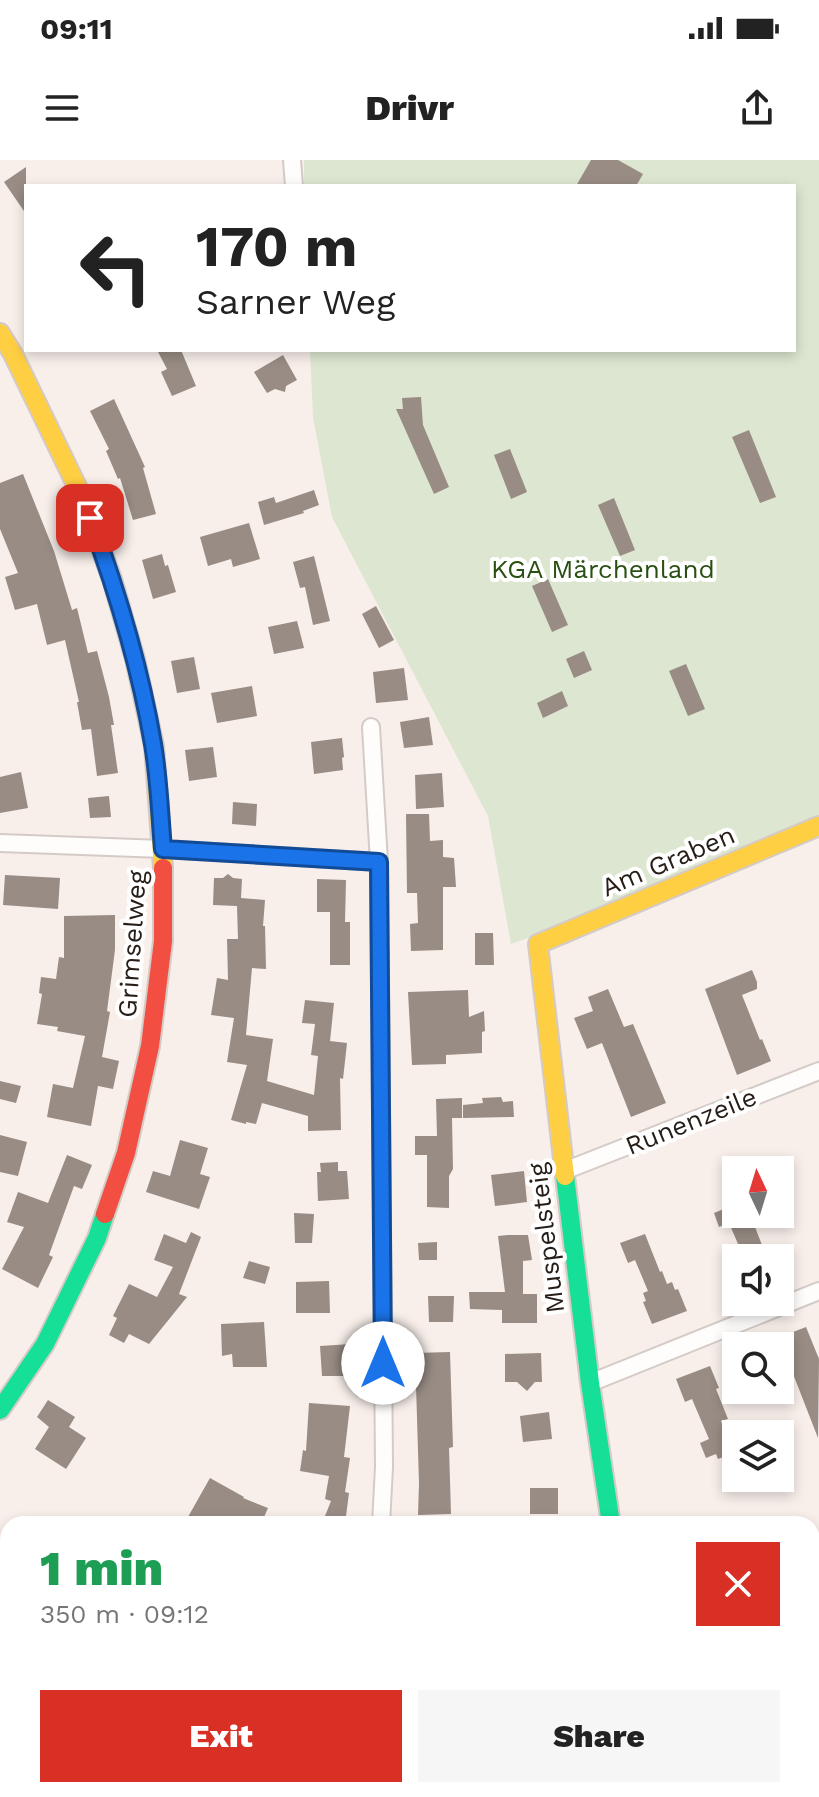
<!DOCTYPE html>
<html lang="en">
<head>
<meta charset="utf-8">
<style>
  body { margin:0; font-family:"Work Sans",sans-serif; background:#f6f6f6; color:#222; height:100vh; display:flex; flex-direction:column; font-size:30px; white-space:nowrap }
  * { box-sizing:border-box; margin:0 }
  p { font-size:26px; color:#767676 }
  .icon { flex:none; width:44px; height:44px; fill:none; stroke:currentColor; stroke-width:2; stroke-linecap:round; stroke-linejoin:round }
  .map { position:relative; flex:1; overflow:hidden }
  .drawer { position:absolute; left:0px; top:1356px; width:820px; height:282px; display:flex; flex-direction:column; background:#fff; border-radius:24px 24px 0 0; box-shadow:0 4px 12px #0003 }
  .drawer>* { flex:none }
  .top-card { position:absolute; left:24px; top:24px; width:772px; height:168px; border-radius:0px; box-shadow:0 4px 12px #0003; background:#fff; color:#222; overflow:hidden }
  .needle { width:52px; rotate:356deg }
  .fabs { position:absolute; left:722px; top:996px; display:grid; gap:16px }
  .fabs a { display:grid; place-items:center; width:72px; height:72px; border-radius:0px; background:#fff; box-shadow:0 4px 12px #0003; font-size:40px }
  .pin { position:absolute; display:grid; place-items:center; width:68px; height:68px; color:#fff; margin:-34px; border-radius:16px; box-shadow:0 4px 12px #0006 }
  .me { position:absolute; width:88px; margin:-44px; rotate:0deg; stroke-linejoin:round; filter:drop-shadow(0 0 6px #0008) }
  .turn { display:flex; align-items:center; gap:28px; height:168px; padding:0 40px; font-size:36px }
  .turn .icon { width:104px; height:104px; stroke-width:2.5 }
  .turn b { display:block; font-size:56px; line-height:68px }
  .round { display:grid; place-items:center; flex:none; width:84px; height:84px; border-radius:0px; background:#f6f6f6 }
  .headline { display:flex; align-items:center; justify-content:space-between; height:136px; padding:0 40px }
  h1 { font-size:48px; font-weight:800; line-height:60px; color:#1e9e55 }
  .action { display:flex; gap:16px; margin-top:auto; padding:16px 40px }
  .action a { flex:1; height:92px; border-radius:0px; background:#d93025; color:#fff; font-size:32px; font-weight:800; line-height:92px; text-align:center }
  .action a+a { background:#f6f6f6; color:#222 }
  .status { display:flex; justify-content:space-between; align-items:center; height:56px; padding:0 40px; background:#fff; direction:ltr }
  .status svg { height:22px; fill:currentColor }
  header { display:flex; justify-content:space-between; align-items:center; height:104px; padding:0 40px; background:#fff; font-size:36px; font-weight:800 }
  .map>svg:first-child { display:block }
  .green { fill:#dce6d0 }
  .building { fill:#988c84 }
  .lines { fill:none; stroke-linecap:round; stroke-linejoin:round }
  .street-casing { stroke:#d4cbc6; stroke-width:20 }
  .fast-casing { stroke:#d4cbc6; stroke-width:22 }
  .slow-casing { stroke:#d4cbc6; stroke-width:22 }
  .jam-casing { stroke:#d4cbc6; stroke-width:22 }
  .street { stroke:#fefdfc; stroke-width:16 }
  .fast { stroke:#16e098; stroke-width:18 }
  .slow { stroke:#ffcf43; stroke-width:18 }
  .jam { stroke:#f24e42; stroke-width:18 }
  .route-casing { stroke:#114b97; stroke-width:20 }
  .route { stroke:#1a73e8; stroke-width:14 }
  .labels { text-anchor:middle; dominant-baseline:central; stroke-width:8; stroke-linejoin:round; paint-order:stroke }
  .park-label { font-size:26px; fill:#2a4f12; stroke:#fff }
  .street-label { font-size:26px; fill:#261d17; stroke:#fff }
</style>
</head>
<body>
<div class="status"><b>09:11</b><svg viewBox="0 0 49 12"><path d="M0 12V9h3v3zM5 12V6h3v6zM10 12V3h3v9zM15 12V0h3v12zM26 1h20v11H26zM47 4h2v5h-2z"/></svg></div>
<header><svg class="icon" aria-label="menu" viewBox="0 0 24 24"><path d="M4 6h16M4 12h16M4 18h16"/></svg>Drivr<svg class="icon" aria-label="share" viewBox="0 0 24 24"><path d="M12 15V3M7 8l5-5 5 5M5 13v7h14v-7"/></svg></header>
<div class="map">
<svg width="819" height="1637" viewBox="0 0 819 1637">
  <rect width="100%" height="100%" fill="#f8efea"/>
  <!-- green -->
  <path class="green" d="M304 0H819V657L551 770 511 784 488 656 332 357 313 257 310 190H794V26H304Z
    M812 1619 819 1623V1637H567L568 1630H812Z"/>
  <!-- building -->
  <path class="building" d="M591 0H618L643 14 636 26H576Z
    M26 7V54L4 22Z
    M157 190H181L196 226 172 236 161 212 167 209Z
    M283 195 297 220 286 226 285 232 275 229 267 233 254 212Z
    M421 237 423 265 449 327 434 334 396 249H403L402 238Z
    M114 239 145 307 143 308 156 354 133 360 120 318 118 319 106 291 109 289 90 251Z
    M749 270 776 337 760 343 732 277Z
    M510 289 527 332 511 339 494 295Z
    M23 314 54 391 72 450 77 448 88 493 97 491 109 537 114 565H111L118 613 97 616 91 569 82 570 77 542H79L65 480 47 485 37 444 15 450 5 417 18 413 0 369V323Z
    M314 330 319 345 303 351 304 353 264 365 258 342 274 337 276 343Z
    M614 338 635 390 620 396 598 345Z
    M249 363 260 399 233 407 231 399 208 406 200 377Z
    M162 394 165 406 168 405 176 432 153 439 142 400Z
    M314 396 330 461 313 465 305 427 300 428 293 402Z
    M548 419 568 465 552 472 532 426Z
    M376 446 394 480 379 488 362 454Z
    M297 461 304 488 274 494 268 467Z
    M584 491 592 510 574 518 566 499Z
    M194 497 200 529 177 533 171 501Z
    M686 504 705 549 688 556 669 511Z
    M404 508 408 540 376 543 373 512Z
    M252 526 257 556 217 563 211 533Z
    M562 531 568 546 543 558 537 543Z
    M429 557 433 585 404 588 400 562Z
    M342 578 344 597 342 598 343 610 314 614 311 582Z
    M213 587 217 617 189 621 185 590Z
    M21 612 28 648 0 653V617Z
    M442 613 444 647 416 649 415 615Z
    M109 636 111 657 90 658 88 638Z
    M233 642 257 644 256 666 232 664Z
    M406 654H429L430 681 443 680V697L454 698 456 727H443V790L411 791 410 764 418 763 417 733H407Z
    M228 714 233 718 242 719 241 738 265 740 263 766H265L266 809 252 808 246 875 273 879 267 921 314 935 318 896 311 895 315 864 302 863 305 840 334 843 330 881 347 883 343 919 340 918 341 970 308 971V956L262 943 256 964 246 962V964L231 960 247 905 227 902 234 858 211 855 217 818 228 820 227 779H238L237 746 213 745 214 718H223Z
    M5 715 60 718 58 749 3 745Z
    M317 719 346 720 345 762H350V805H330V752H317Z
    M115 755V790L107 851 110 852 102 897 119 901 113 929 98 926 91 966 47 957 53 924 73 928 85 876 57 871 58 867 37 864 42 834 39 833 41 817 56 819 59 797 64 798V756Z
    M475 773H493L494 805H475Z
    M752 810 757 822V829L742 835 760 880 762 879 771 901 737 915 705 829Z
    M608 829 624 867 633 864 666 943 631 957 602 883 587 889 574 858 593 851 588 837Z
    M468 830 469 857 484 851 485 871 482 872V893L446 895V904L412 905 408 832Z
    M0 921 21 926 16 943 0 939Z
    M501 937 503 942 513 941 514 957 463 958V945L483 943 482 938Z
    M462 938V958H452L453 1009 449 1016V1048L427 1047V995H415V976H437L436 939Z
    M0 975 27 982 18 1016 0 1012Z
    M180 980 208 988 200 1014 210 1017 199 1049 146 1032 153 1011 170 1016Z
    M67 995 92 1005 82 1029 74 1026 49 1095 53 1097 38 1128 2 1109 24 1067 7 1062 18 1032 48 1043Z
    M338 1002V1011H347L349 1039 318 1041 317 1012H321L320 1003Z
    M524 1011 527 1042 495 1046 491 1015Z
    M736 1044V1054H750L767 1098H744L729 1063 719 1067 714 1053Z
    M294 1053 314 1054 312 1083H295Z
    M191 1072 201 1077 179 1134 187 1137 149 1184 129 1174 124 1183 109 1175 117 1158 113 1156 129 1124 157 1137 173 1107 154 1100 164 1074 186 1083Z
    M645 1074 660 1112 662 1111 667 1124 672 1122 675 1130 678 1129 687 1151 652 1164 643 1142 646 1141 643 1133 648 1131 635 1100 628 1103 620 1083Z
    M508 1075H528L532 1100 523 1101V1134H537V1163H502V1150L470 1149 469 1132H505L498 1076Z
    M437 1082V1100H419L418 1083Z
    M249 1101 270 1107 265 1124 243 1118Z
    M329 1121 330 1153H296V1122Z
    M428 1136H454L453 1162H429Z
    M264 1162 267 1207H233L232 1194 222 1196 221 1164Z
    M806 1167 819 1199 818 1278 788 1201 780 1204V1177Z
    M351 1184 352 1216H322L320 1186Z
    M450 1192 453 1287 449 1288 451 1354 418 1355 419 1323 415 1193Z
    M541 1193 542 1222H535L527 1231 517 1222H505V1194Z
    M710 1206 719 1228 716 1229 728 1259 721 1261 734 1293 718 1299 716 1294 706 1298 700 1283 709 1279 692 1239 685 1242 676 1219Z
    M48 1240 75 1257 69 1267 86 1278 66 1309 35 1289 49 1267 37 1257Z
    M309 1243 350 1246 344 1297 350 1298 345 1332 349 1333 346 1356H325L331 1341 325 1339 329 1316 300 1311 303 1290 306 1291Z
    M549 1252 552 1279 523 1282 520 1256Z
    M210 1318 244 1337 243 1338 268 1348 261 1364H184Z
    M530 1328H558V1354H530Z"/>
  <g class="lines">
    <defs>
      <path id="street" d="M292 0 294 26
        M371 567 379 702 384 1307 381 1364
        M0 683 163 689 379 702
        M564 1011 819 911
        M590 1223 819 1131
        M812 1585 819 1589
        M295 1637 300 1630"/>
      <path id="fast" d="M565 1016 590 1223 611 1364
        M0 1250 45 1184 97 1078 105 1054"/>
      <path id="slow" d="M0 173 13 194 83 339 112 419 135 499 154 586 163 708
        M565 1016 538 784 819 666"/>
      <path id="jam" d="M105 1054 126 993 150 886 163 781V708"/>
    </defs>
    <!-- street casing -->
    <use href="#street" class="street-casing"/>
    <!-- fast casing -->
    <use href="#fast" class="fast-casing"/>
    <!-- slow casing -->
    <use href="#slow" class="slow-casing"/>
    <!-- jam casing -->
    <use href="#jam" class="jam-casing"/>
    <!-- street -->
    <use href="#street" class="street"/>
    <!-- fast -->
    <use href="#fast" class="fast"/>
    <!-- slow -->
    <use href="#slow" class="slow"/>
    <!-- jam -->
    <use href="#jam" class="jam"/>
  </g>
  <g class="lines">
    <defs>
      <path id="route" d="M90 358C117 431 140 507 153 584 159 619 160 655 163 689L379 702 383 1203"/>
    </defs>
    <!-- route casing -->
    <use href="#route" class="route-casing"/>
    <!-- route -->
    <use href="#route" class="route"/>
  </g>
  <g class="labels">
    <!-- park labels -->
    <g class="park-label">
      <text x="603" y="409">KGA Märchenland</text>
    </g>
    <!-- street labels -->
    <g class="street-label">
      <text transform="translate(668 701) rotate(-23)">Am Graben</text>
      <text transform="translate(132 784) rotate(-86)">Grimselweg</text>
      <text transform="translate(691 961) rotate(-22)">Runenzeile</text>
      <text transform="translate(546 1078) rotate(-97)">Muspelsteig</text>
    </g>
  </g>
</svg>
<div class="fabs">
<a><svg class="needle" viewBox="-14 -14 28 28"><path d="M0-13l5 13h-10z" fill="#e53935"/><path d="M0 13l5-13h-10z" fill="#767676"/></svg></a>
<a><svg class="icon" aria-label="sound" viewBox="0 0 24 24"><path d="M4 9h4l5-4v14l-5-4H4zM17 9q2 3 0 6"/></svg></a>
<a><svg class="icon" aria-label="search" viewBox="0 0 24 24"><circle cx="10" cy="10" r="6"/><path d="M15 15l6 6"/></svg></a>
<a><svg class="icon" aria-label="layers" viewBox="0 0 24 24"><path d="M12 4l9 5-9 5-9-5zM3 14l9 5 9-5"/></svg></a>
</div>
<div class="pin" style="left:90px;top:358px;background:#d93025"><svg class="icon" aria-label="arrive" viewBox="0 0 24 24"><path d="M6 21V4h12l-3 4 3 4H6"/></svg></div>
<svg class="me" style="left:383px;top:1203px" viewBox="-20 -20 40 40"><circle r="19" fill="#fff"/><path d="M0-13L10 11 0 6-10 11z" fill="#1a73e8"/></svg>
<div class="top-card">
<div class="turn"><svg class="icon" aria-label="left" viewBox="0 0 24 24"><path d="M17 20v-9H6M10 6l-5 5 5 5"/></svg><div><b>170 m</b>Sarner Weg</div></div>
</div>
<section class="drawer">
<div class="headline"><div><h1>1 min</h1><p>350 m · 09:12</p></div><a class="round" style="background:#d93025;color:#fff"><svg class="icon" aria-label="close" viewBox="0 0 24 24"><path d="M6 6l12 12M18 6L6 18"/></svg></a></div>
<div class="action"><a>Exit</a><a>Share</a></div>
</section>
</div>
</body>
</html>
